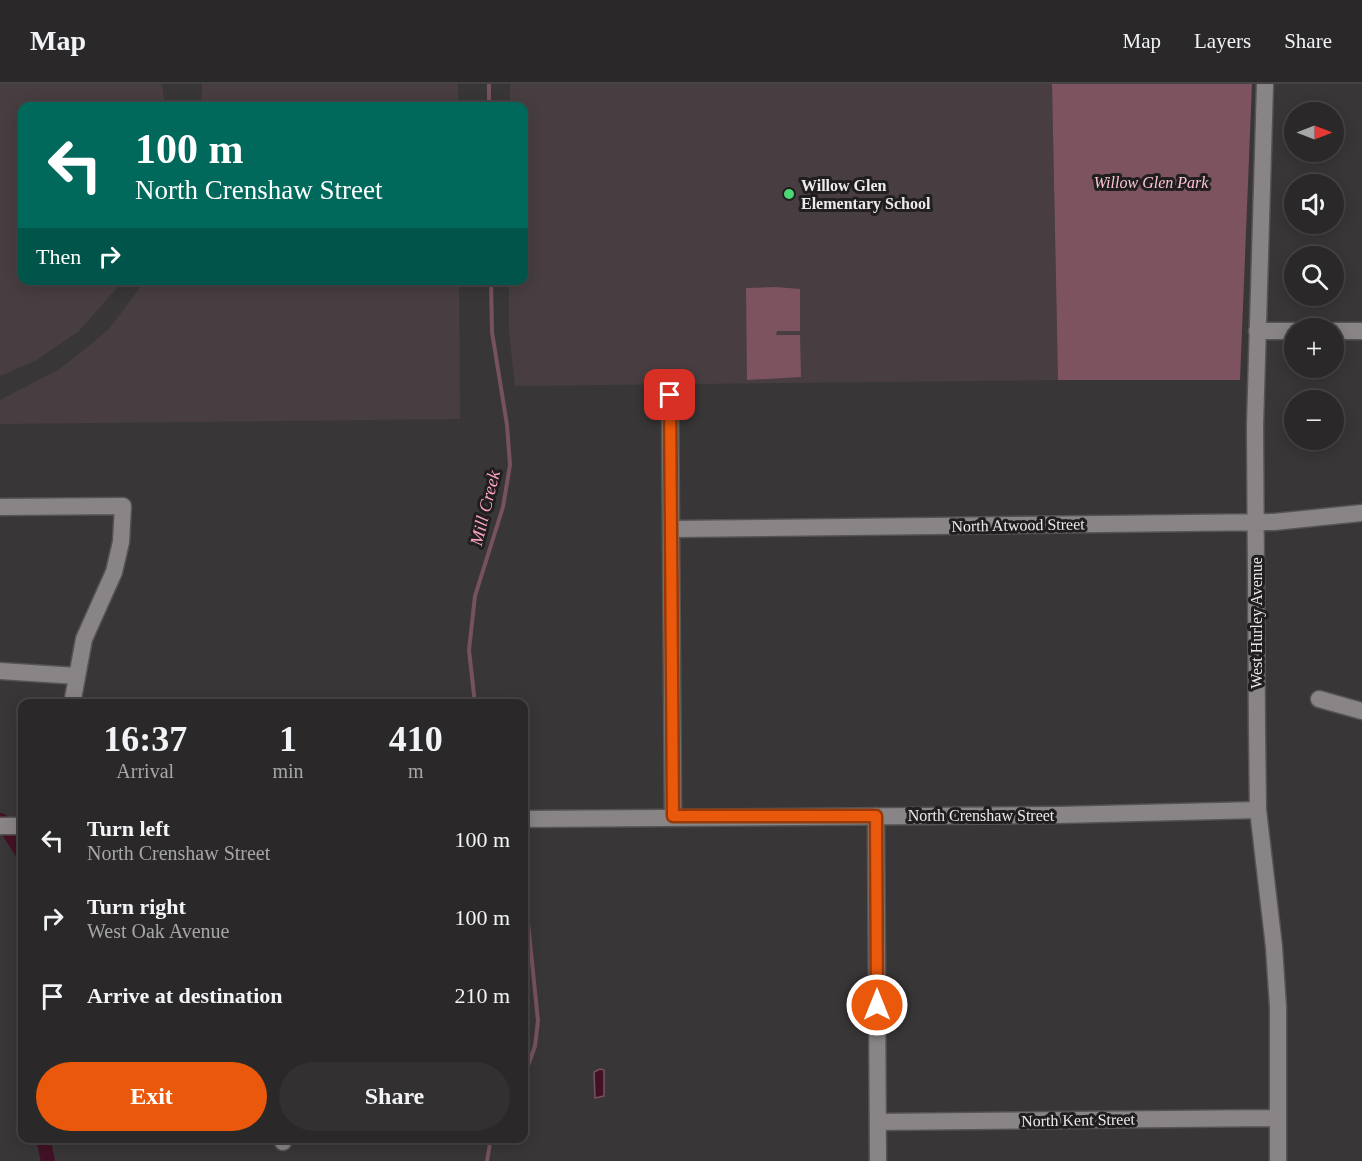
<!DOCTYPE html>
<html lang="en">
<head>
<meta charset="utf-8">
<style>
  body { margin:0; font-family:"Times New Roman",serif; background:#333031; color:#f1f3f6; height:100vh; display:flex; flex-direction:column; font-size:22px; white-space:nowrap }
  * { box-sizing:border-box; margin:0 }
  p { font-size:20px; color:#a6a6a8 }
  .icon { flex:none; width:33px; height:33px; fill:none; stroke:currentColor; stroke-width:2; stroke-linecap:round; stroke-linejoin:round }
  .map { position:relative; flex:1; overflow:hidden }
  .panel { position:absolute; left:18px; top:615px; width:510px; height:444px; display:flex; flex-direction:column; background:#2b2829; border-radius:12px; box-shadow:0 3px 15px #0003,0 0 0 2px #474446 }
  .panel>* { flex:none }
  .banner { position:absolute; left:18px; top:18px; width:510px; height:183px; border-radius:12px; box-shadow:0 3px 15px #0003,0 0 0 2px #474446; background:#00695c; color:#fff; overflow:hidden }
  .needle { width:39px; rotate:90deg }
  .controls { position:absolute; left:1284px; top:18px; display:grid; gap:12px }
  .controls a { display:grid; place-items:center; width:60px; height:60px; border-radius:50%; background:#2b2829; box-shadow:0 3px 15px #0003,0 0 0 2px #474446; font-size:30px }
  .pin { position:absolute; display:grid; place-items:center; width:51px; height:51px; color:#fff; margin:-26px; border-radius:12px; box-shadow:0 3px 9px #0006 }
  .me { position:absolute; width:66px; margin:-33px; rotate:0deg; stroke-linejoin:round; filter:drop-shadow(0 0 4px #0008) }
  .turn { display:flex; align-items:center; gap:21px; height:126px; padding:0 18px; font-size:27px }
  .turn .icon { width:78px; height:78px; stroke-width:2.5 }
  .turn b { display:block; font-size:42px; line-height:51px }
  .then { display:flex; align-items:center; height:57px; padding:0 18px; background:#0003; gap:12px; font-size:22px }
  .eta { display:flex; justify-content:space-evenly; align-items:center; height:102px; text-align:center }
  .eta b { font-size:36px; font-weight:600; line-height:42px }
  .button { display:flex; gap:12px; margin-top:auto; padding:12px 18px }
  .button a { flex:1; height:69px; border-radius:36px; background:#ea580c; color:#fff; font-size:24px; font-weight:600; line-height:69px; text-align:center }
  .button a+a { background:#333031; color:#f1f3f6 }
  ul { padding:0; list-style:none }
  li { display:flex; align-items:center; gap:18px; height:78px; padding:0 18px }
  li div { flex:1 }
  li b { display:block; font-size:22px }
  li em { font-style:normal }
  header { display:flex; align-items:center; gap:36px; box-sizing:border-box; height:84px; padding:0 30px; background:#2b2829; border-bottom:2px solid #474446 }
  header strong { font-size:28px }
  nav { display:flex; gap:33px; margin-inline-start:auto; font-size:21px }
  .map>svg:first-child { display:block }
  .built { fill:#483e41 }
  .green { fill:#7c535f }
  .water { fill:#431125; stroke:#765260; stroke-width:1.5 }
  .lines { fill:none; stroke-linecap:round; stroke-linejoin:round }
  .stream { stroke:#765260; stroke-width:4 }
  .canal { stroke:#431125; stroke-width:14 }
  .minor-casing { stroke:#565353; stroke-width:19 }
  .minor { stroke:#898586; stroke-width:16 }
  .route-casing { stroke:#983908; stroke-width:15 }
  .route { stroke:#ea580c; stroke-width:10 }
  .poi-dot { fill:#4dd676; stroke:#201e1e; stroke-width:2 }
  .labels { text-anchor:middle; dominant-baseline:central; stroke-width:6; stroke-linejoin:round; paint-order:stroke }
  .park-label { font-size:16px; font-style:italic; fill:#fcc5d4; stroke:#201e1e }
  .poi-label { font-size:16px; font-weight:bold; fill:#eceaeb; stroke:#201e1e; text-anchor:start }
  .street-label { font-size:16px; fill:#eceaeb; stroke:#201e1e }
  .water-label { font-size:18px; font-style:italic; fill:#fda4bf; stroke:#201e1e }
</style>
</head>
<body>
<header>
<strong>Map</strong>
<nav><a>Map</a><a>Layers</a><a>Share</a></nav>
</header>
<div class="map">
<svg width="1362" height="1077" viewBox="0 0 1362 1077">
  <rect width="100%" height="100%" fill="#393637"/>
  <!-- built -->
  <path class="built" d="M0 0H162L165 22H22V196L123 197 79 247 35 277 0 292Z
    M202 0H458V22H201Z
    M510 0H1052L1058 296 515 302 509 248V197L524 196V22H510Z
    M145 197H459L460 335 0 340V316L58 286 79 270 109 245Z"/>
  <!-- green -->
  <path class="green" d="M1052 0H1252L1240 296H1058Z
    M776 203 800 205V247H777L776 251H800L801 293 747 296 746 204Z"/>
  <!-- water -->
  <path class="water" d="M600 985 604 986V1012L595 1014 594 988Z"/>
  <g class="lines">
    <!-- stream -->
    <path class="stream" d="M489 0V22
      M475 620 469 566 475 512 503 423 510 381 507 341 492 248 491 196
      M524 799 538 937 535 962 524 993
      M487 1077 491 1054"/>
    <!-- canal -->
    <path class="canal" d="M1 736 22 769
      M43 1054 48 1077"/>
    <defs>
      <path id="minor" d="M1265 0 1255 342 1257 647 1258 726 1274 863 1278 923V1077
        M1257 247H1294
        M1334 247H1362
        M670 311 673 732
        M0 423 123 422 121 458 114 488 84 555 72 620
        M673 445 1274 438 1362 429
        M0 587 77 592
        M1319 615 1362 627
        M876 732 878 1077
        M524 735 1058 731 1258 726
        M0 742H22
        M878 1038 1278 1034
        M283 1054V1058"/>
    </defs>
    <!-- minor casing -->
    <use href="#minor" class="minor-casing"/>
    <!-- minor -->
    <use href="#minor" class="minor"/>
  </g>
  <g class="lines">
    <defs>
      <path id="route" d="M670 311 673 732H876L877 921"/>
    </defs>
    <!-- route casing -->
    <use href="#route" class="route-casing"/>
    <!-- route -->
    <use href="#route" class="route"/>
  </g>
  <!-- markers -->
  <circle class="poi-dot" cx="789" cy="110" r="6"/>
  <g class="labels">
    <!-- park labels -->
    <g class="park-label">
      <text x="1151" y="98">Willow Glen Park</text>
    </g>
    <!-- poi labels -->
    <g class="poi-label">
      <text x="801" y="101">Willow Glen<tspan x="801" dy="18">Elementary School</tspan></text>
    </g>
    <!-- street labels -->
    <g class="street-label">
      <text transform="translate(1018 441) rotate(-1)">North Atwood Street</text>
      <text transform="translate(1256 539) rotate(-90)">West Hurley Avenue</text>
      <text x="981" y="731">North Crenshaw Street</text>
      <text transform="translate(1078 1036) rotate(-1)">North Kent Street</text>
    </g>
    <!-- water labels -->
    <g class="water-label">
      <text transform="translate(485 424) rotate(-76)">Mill Creek</text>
    </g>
  </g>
</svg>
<div class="controls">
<a><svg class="needle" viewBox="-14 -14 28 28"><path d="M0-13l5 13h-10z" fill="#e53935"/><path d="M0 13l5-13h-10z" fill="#a6a6a8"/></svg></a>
<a><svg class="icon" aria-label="sound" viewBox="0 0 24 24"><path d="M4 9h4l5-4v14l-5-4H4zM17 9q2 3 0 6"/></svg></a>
<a><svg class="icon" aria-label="search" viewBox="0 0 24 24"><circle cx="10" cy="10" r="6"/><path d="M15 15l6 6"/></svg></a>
<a>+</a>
<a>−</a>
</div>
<div class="pin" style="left:670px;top:311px;background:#d93025"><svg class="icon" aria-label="arrive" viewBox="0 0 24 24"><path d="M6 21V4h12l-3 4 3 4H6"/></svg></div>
<svg class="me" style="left:877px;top:921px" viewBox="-20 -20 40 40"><circle r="17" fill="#ea580c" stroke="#fff" stroke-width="3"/><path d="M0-11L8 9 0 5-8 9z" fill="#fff"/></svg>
<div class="banner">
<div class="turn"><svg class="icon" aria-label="left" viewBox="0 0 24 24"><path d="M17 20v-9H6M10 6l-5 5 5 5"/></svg><div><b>100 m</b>North Crenshaw Street</div></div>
<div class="then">Then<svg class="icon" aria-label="right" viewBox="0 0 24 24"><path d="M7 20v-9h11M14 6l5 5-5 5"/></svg></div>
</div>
<section class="panel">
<div class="eta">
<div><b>16:37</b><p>Arrival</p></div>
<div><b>1</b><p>min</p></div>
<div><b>410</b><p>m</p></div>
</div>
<ul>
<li><svg class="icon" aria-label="left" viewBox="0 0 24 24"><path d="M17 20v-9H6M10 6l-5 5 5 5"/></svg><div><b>Turn left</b><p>North Crenshaw Street</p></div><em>100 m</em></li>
<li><svg class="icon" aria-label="right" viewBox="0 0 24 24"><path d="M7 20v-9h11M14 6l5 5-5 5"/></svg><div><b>Turn right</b><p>West Oak Avenue</p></div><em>100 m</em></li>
<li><svg class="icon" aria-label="arrive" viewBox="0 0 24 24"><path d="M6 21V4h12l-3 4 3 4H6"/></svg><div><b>Arrive at destination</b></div><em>210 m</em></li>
</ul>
<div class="button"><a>Exit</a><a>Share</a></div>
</section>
</div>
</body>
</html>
